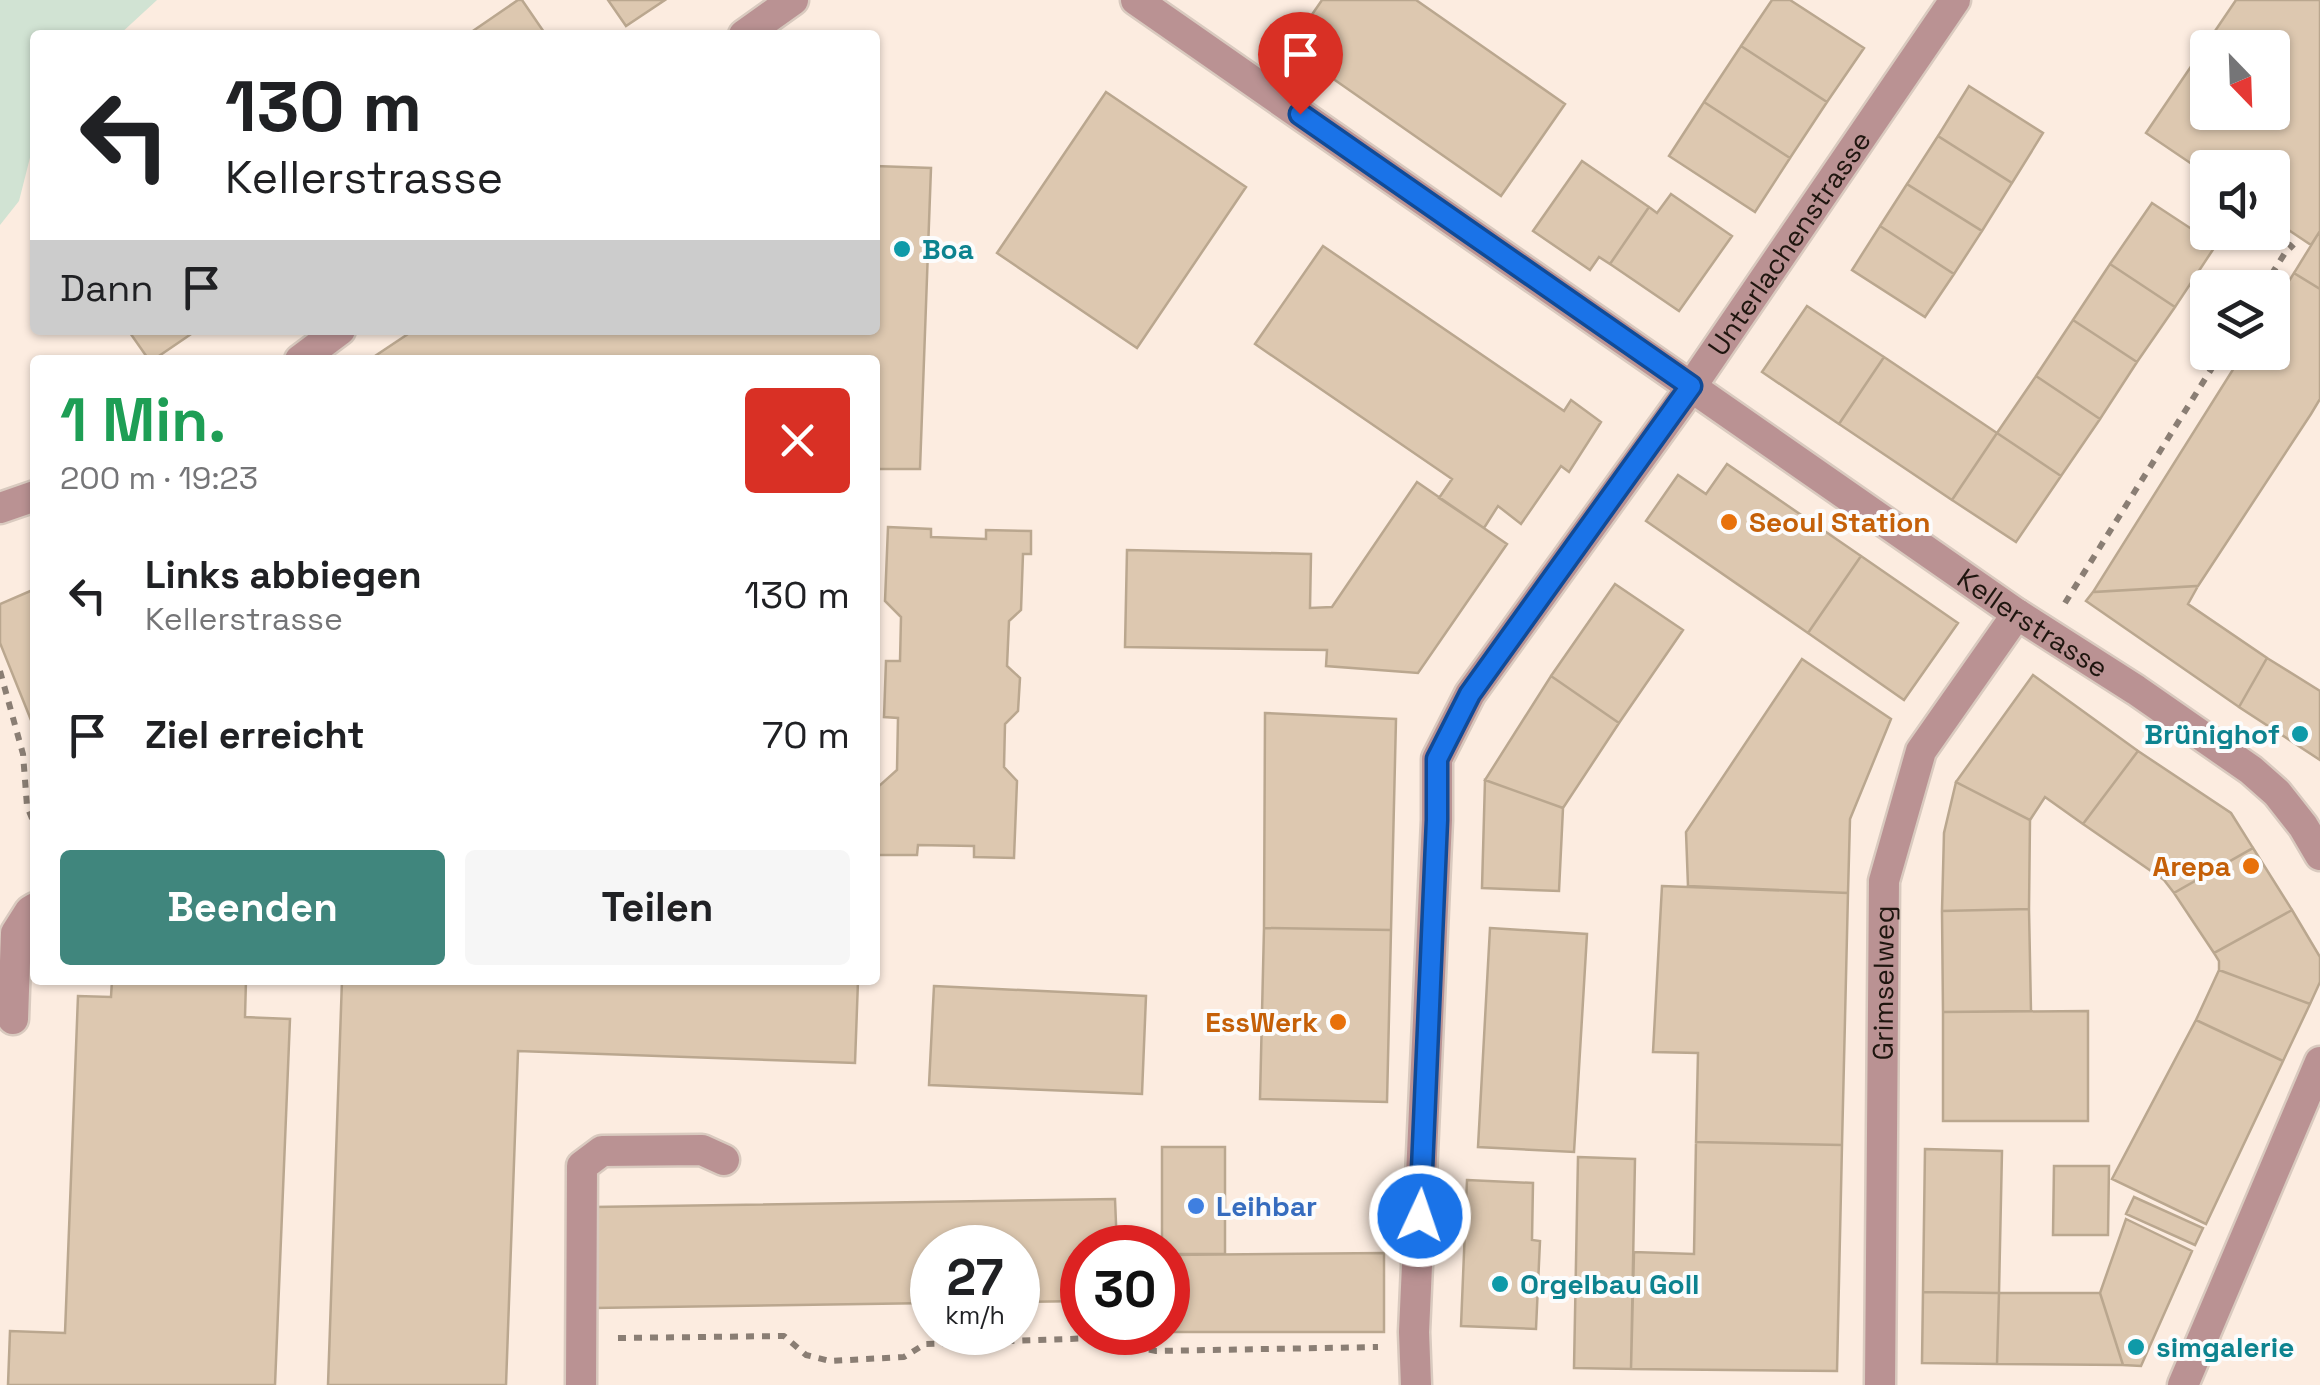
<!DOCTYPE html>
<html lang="de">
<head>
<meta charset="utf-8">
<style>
  body { margin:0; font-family:"Space Grotesk",sans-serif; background:#f6f6f6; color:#202124; height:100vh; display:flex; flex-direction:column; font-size:38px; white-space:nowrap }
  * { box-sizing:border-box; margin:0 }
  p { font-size:32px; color:#757577 }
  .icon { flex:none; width:55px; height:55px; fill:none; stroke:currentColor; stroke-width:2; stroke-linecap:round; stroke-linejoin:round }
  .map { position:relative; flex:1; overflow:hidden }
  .details { position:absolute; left:30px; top:355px; width:850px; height:630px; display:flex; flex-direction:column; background:#fff; border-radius:10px; box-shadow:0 2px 8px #0004 }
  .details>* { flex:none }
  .banner { position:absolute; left:30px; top:30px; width:850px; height:305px; border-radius:10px; box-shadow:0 2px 8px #0004; background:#fff; color:#202124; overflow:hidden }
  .needle { width:65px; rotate:157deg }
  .buttons { position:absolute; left:2190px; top:30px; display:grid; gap:20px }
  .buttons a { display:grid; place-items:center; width:100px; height:100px; border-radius:10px; background:#fff; box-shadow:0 2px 8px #0004; font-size:50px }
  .speed { position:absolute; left:910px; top:1225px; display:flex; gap:20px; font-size:50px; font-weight:700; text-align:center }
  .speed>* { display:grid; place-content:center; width:130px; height:130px; border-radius:50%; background:#fff; box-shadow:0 2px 8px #0004; line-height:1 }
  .speed small { font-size:25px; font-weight:400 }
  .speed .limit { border:15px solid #d22; background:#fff; color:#111 }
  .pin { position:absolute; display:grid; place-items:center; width:85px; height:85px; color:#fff; margin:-102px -42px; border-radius:50% 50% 50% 0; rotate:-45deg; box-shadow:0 0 10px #0007 }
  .pin .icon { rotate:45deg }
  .me { position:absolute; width:110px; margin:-55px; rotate:3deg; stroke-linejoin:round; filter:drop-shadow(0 0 8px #0008) }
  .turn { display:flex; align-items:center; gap:35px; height:210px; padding:0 30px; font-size:45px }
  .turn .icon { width:130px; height:130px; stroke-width:2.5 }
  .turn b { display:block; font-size:70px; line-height:85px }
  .then { display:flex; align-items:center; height:95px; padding:0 30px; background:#0003; gap:20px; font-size:38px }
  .round { display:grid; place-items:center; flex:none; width:105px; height:105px; border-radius:10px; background:#f6f6f6 }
  .overview { display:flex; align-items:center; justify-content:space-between; height:170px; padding:0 30px }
  h1 { font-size:60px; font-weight:600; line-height:75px; color:#1e9e55 }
  .action { display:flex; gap:20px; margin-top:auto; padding:20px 30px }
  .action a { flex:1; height:115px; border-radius:10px; background:#40867d; color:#fff; font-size:40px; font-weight:600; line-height:115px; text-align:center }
  .action a+a { background:#f6f6f6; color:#202124 }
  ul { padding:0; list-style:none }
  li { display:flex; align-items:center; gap:30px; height:140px; padding:0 30px }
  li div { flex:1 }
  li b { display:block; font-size:38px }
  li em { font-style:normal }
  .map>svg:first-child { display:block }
  .green { fill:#d1e3d3 }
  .building { fill:#ddc8b0; stroke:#baa78f; stroke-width:2.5; fill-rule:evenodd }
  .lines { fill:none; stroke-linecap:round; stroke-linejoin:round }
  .minor-casing { stroke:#d9cabf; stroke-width:35 }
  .path { stroke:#8a7e74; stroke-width:6; stroke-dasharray:8 8; stroke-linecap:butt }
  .minor { stroke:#ba9293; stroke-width:30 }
  .route-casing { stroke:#114b97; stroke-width:25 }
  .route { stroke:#1a73e8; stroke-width:18 }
  .culture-dot { fill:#0f9aa8; stroke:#fcfcfc; stroke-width:4 }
  .food-dot { fill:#e8710a; stroke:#fcfcfc; stroke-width:4 }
  .shop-dot { fill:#3f7fe0; stroke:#fcfcfc; stroke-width:4 }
  .labels { text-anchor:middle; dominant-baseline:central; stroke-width:8; stroke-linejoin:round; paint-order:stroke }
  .street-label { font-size:28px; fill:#1f160f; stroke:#fcfcfc }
  .culture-label { font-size:28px; font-weight:bold; fill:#0d838f; stroke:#fcfcfc; text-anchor:start }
  .food-label { font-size:28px; font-weight:bold; fill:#c56008; stroke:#fcfcfc; text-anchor:end }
  .shop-label { font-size:28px; font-weight:bold; fill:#366cbe; stroke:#fcfcfc; text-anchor:start }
</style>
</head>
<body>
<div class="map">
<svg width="2320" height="1385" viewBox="0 0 2320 1385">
  <rect width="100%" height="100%" fill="#fcece0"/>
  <!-- green -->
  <path class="green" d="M0 0H157L119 35H35V138L19 201 0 225Z"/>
  <!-- building -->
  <path class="building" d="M518 0H522L546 35H467Z
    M608 0H665L626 26Z
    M1322 0H1416L1565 104 1501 196 1289 48Z
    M1772 0H1790L1864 48 1827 102 1741 46Z
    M2236 0H2320V231L2311 245 2272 219V168H2208V175L2146 133ZM2208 48H2272V112H2208Z
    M1741 46 1827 102 1790 158 1704 102Z
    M1969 86 2043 133 2012 183 1938 136Z
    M1106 92 1246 187 1137 348 997 253Z
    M1704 102 1790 158 1755 212 1669 156Z
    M1938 136 2012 183 1982 231 1907 184Z
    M1582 161 1649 207 1610 264 1599 257 1590 270 1533 231Z
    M875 166 931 168 920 469H875V360H369L414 330H875Z
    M1907 184 1982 231 1954 274 1880 226Z
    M1671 194 1732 236 1679 311 1610 264 1649 207 1657 213Z
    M2152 203 2216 245 2175 307 2110 264Z
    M1880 226 1954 274 1925 317 1852 270Z
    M2320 231V289L2294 273Z
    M1323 246 1564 411 1571 400 1601 422 1569 472 1561 466 1521 524 1498 506 1484 528 1439 498 1452 479 1255 344Z
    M2110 264 2175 307 2137 362 2073 320Z
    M2294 273 2320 289V399L2311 414 2198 586 2093 592 2244 352H2272V308Z
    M1807 306 1884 357 1839 424 1762 372Z
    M2073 320 2137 362 2100 419 2036 376Z
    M128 330H197L153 360H149Z
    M1884 357 1997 433 1952 500 1839 424Z
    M2036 376 2100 419 2061 476 1997 433Z
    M1997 433 2061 476 2016 542 1952 500Z
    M1727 464 1861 556 1808 633 1646 521 1678 475 1706 494Z
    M1417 482 1507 544 1418 673 1326 666 1327 650 1125 647 1127 550 1311 554 1310 608 1332 607Z
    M888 527 931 529V537L986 539V530L1031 531V554H1023L1021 610 1009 621 1007 666 1020 678 1018 711 1005 724 1004 767 1017 781 1014 858 974 857V846L918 845 917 855H875L879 786 897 770 898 718 884 717 886 661H900L901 617 885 601Z
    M1861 556 1958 623 1904 700 1808 633Z
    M1615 584 1683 630 1619 723 1551 676Z
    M2198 586 2188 604 2267 658 2239 707 2086 601 2093 592Z
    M35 589V730L0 643V604Z
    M2267 658 2320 691V760L2239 707Z
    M1802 659 1891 719 1850 819 1848 893 1688 886 1686 832Z
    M2033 675 2138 751 2083 824 2045 797 2030 820 1956 782Z
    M1551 676 1619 723 1563 808 1485 780Z
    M1265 713 1396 719 1391 930 1264 928Z
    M2138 751 2231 813 2253 848 2174 893 2164 880 2083 824Z
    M1485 780 1563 808 1559 891 1482 888Z
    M1956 782 2030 820 2029 909 1942 911 1944 833Z
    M2253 848 2292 910 2214 953 2174 893Z
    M1662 886 1848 893 1842 1145 1696 1142 1698 1053 1653 1052Z
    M2029 909 2031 1011 1943 1012 1942 911Z
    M2292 910 2320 957V982L2310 1004 2219 970V961L2214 953Z
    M1264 928 1391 930 1387 1102 1260 1099Z
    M1490 928 1587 934 1574 1152 1478 1147Z
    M2219 970 2310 1004 2283 1061 2196 1020Z
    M112 980H246L245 1017 290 1019 275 1385H8L10 1331 65 1333 78 996 111 997Z
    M342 980 858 981 855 1063 518 1051 506 1385H328Z
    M934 986 1146 996 1142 1094 929 1085Z
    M2088 1011V1121H1943V1012Z
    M2196 1020 2283 1061 2206 1224 2112 1179Z
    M1696 1142 1842 1145 1837 1371 1631 1369 1634 1252 1694 1254Z
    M1162 1147H1225V1254H1168V1248H1162Z
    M1925 1149 2002 1151 1999 1293 1923 1292Z
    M1578 1157 1635 1159 1631 1369 1574 1368Z
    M2054 1166H2109L2108 1235H2053Z
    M1467 1180 1533 1183 1532 1240 1540 1241 1536 1329 1461 1326Z
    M2134 1197 2203 1228 2195 1245 2126 1214Z
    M1115 1199 1117 1248H1082V1301L1018 1302V1248H932V1303L594 1308 593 1207Z
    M2126 1219 2192 1251 2141 1366 2123 1365 2100 1293Z
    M1384 1253V1332H1168V1255Z
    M1923 1292 1999 1293 1997 1364 1922 1363Z
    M1999 1293H2100L2123 1365 1997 1364Z"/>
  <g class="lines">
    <defs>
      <g id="minor">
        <path id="s1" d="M1136 0 2017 614 2136 690 2251 770 2277 793 2303 826 2320 855"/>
        <path d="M744 35 793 0"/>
        <path d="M300 360 340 330"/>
        <path d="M0 508 35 496"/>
        <path d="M13 1019 16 933 30 911 35 908"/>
        <path d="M581 1385 582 1166 602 1151 702 1150 724 1160"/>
        <path id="s2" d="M1416 1385 1414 1332 1437 820V759L1470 694 1680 403 1955 0"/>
        <path id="s3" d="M1880 1385 1884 881 1921 751 2017 614"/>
        <path d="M2183 1385 2320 1062"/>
      </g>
    </defs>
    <!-- minor casing -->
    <use href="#minor" class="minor-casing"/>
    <!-- path -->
    <path class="path" d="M2263 288 2290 245 2297 252
      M2065 603 2222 352
      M0 671 23 754 27 806 35 826
      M618 1338 784 1336 806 1355 830 1361 904 1357 925 1344 1096 1338 1156 1351 1378 1347"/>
    <!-- minor -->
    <use href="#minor" class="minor"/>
  </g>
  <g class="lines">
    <defs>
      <path id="route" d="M1300 114 1691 386 1470 694 1437 759V820L1420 1216"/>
    </defs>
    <!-- route casing -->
    <use href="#route" class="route-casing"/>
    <!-- route -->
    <use href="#route" class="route"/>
  </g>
  <!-- markers -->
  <g class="culture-dot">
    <circle cx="902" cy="249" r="10"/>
    <circle cx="2300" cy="734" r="10"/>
    <circle cx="1500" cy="1284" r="10"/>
    <circle cx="2136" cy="1347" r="10"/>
  </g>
  <g class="food-dot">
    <circle cx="1729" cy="522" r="10"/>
    <circle cx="2251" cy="866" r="10"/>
    <circle cx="1338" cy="1022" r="10"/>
  </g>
  <circle class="shop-dot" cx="1196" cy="1206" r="10"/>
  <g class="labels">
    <!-- street labels -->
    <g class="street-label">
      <text stroke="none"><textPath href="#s2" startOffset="1252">Unterlachenstrasse</textPath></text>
      <text stroke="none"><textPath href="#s1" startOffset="1092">Kellerstrasse</textPath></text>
      <text stroke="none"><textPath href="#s3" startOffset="402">Grimselweg</textPath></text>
    </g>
    <!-- culture labels -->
    <g class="culture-label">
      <text x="922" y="249">Boa</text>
      <text x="2280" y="734" text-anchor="end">Brünighof</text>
      <text x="1520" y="1284">Orgelbau Goll</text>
      <text x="2156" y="1347">simgalerie</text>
    </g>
    <!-- food labels -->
    <g class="food-label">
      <text x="1749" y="522" text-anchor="start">Seoul Station</text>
      <text x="2231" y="866">Arepa</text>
      <text x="1318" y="1022">EssWerk</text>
    </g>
    <!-- shop labels -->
    <g class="shop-label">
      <text x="1216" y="1206">Leihbar</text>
    </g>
  </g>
</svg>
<div class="buttons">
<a><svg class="needle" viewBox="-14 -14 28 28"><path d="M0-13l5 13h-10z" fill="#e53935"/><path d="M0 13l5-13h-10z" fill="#757577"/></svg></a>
<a><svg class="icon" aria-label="sound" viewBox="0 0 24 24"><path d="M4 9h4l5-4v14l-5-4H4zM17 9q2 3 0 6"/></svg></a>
<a><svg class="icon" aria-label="layers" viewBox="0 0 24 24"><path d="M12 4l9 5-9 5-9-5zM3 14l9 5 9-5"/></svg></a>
</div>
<div class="speed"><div>27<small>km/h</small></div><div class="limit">30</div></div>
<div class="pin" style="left:1300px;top:114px;background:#d93025"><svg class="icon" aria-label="arrive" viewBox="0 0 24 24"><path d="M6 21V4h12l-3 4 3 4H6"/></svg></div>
<svg class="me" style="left:1420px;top:1216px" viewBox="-20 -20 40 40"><circle r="17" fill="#1a73e8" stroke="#fff" stroke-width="3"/><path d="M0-11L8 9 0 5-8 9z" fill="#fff"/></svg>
<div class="banner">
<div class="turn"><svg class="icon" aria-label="left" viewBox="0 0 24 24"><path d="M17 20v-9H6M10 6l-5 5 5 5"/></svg><div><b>130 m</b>Kellerstrasse</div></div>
<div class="then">Dann<svg class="icon" aria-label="arrive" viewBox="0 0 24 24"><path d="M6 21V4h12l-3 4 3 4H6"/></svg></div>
</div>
<section class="details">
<div class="overview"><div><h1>1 Min.</h1><p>200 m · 19:23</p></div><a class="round" style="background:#d93025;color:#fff"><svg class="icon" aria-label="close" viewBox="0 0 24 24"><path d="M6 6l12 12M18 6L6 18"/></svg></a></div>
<ul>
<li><svg class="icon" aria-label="left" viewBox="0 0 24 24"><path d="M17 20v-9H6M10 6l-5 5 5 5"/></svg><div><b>Links abbiegen</b><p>Kellerstrasse</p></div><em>130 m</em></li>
<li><svg class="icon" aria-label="arrive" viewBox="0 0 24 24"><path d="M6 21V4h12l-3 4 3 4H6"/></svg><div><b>Ziel erreicht</b></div><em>70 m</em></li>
</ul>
<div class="action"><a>Beenden</a><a>Teilen</a></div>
</section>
</div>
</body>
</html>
